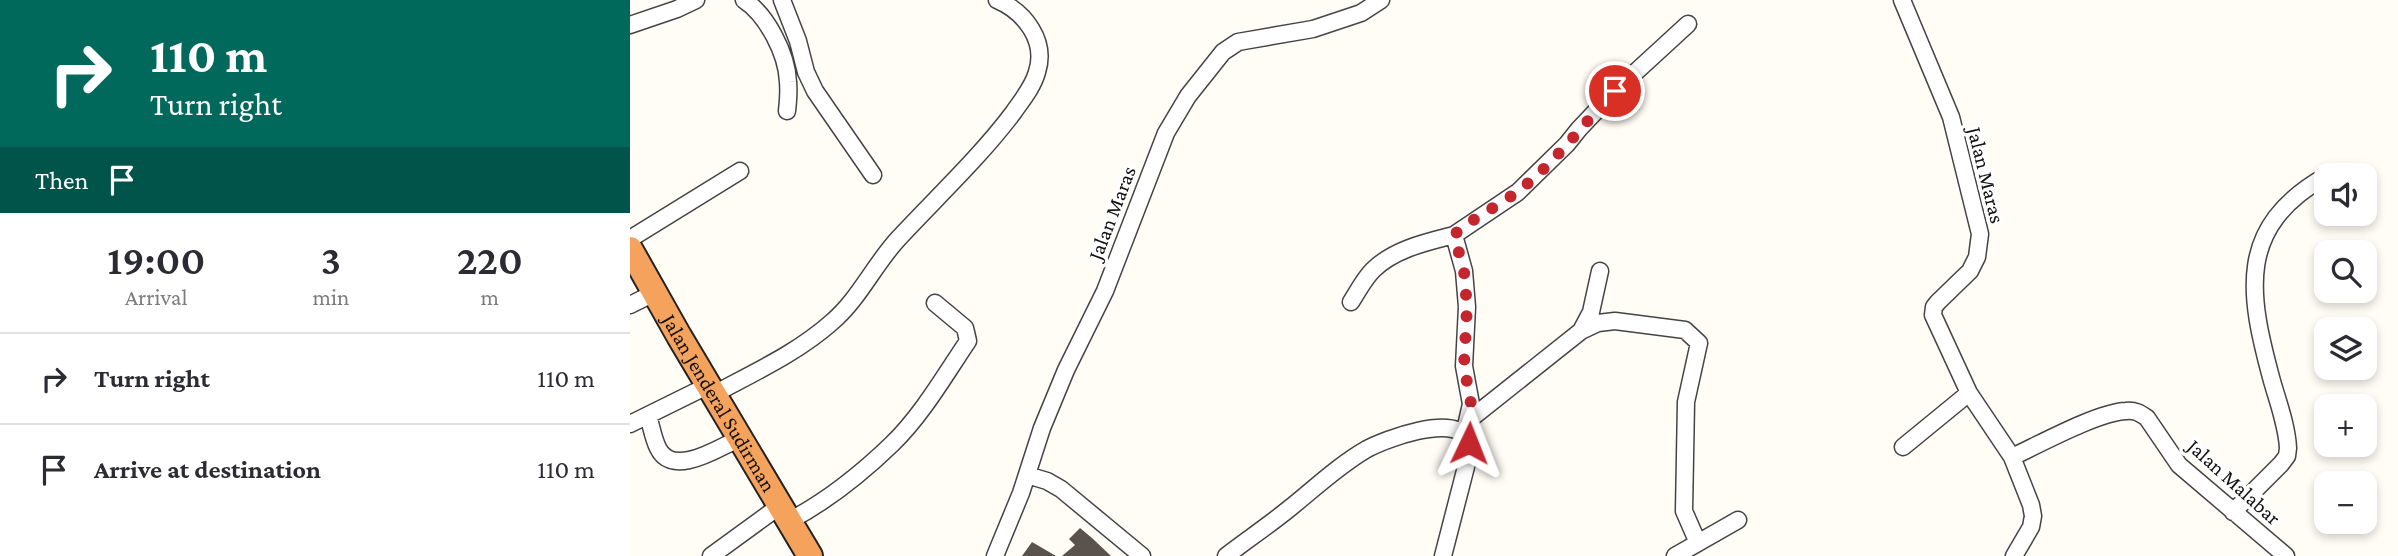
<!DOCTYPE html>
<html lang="en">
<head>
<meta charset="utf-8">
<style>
  body { margin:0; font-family:"Crimson Pro",serif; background:#f7f7f7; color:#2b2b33; height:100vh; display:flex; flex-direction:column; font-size:26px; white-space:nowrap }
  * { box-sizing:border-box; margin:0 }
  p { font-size:23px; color:#7c7c81 }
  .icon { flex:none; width:38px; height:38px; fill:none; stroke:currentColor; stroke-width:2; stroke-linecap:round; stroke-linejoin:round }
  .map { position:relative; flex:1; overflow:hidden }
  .sheet { display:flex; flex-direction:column; background:#fff; width:630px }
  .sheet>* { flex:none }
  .hud { background:#00695c; color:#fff; overflow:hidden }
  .tools { position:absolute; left:1684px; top:163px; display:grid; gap:14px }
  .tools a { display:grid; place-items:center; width:63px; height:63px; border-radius:14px; background:#fff; box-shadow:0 4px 10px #0003; font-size:35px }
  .pin { position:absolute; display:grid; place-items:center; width:60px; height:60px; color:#fff; margin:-30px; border:4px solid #fff; border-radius:50%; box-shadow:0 2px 7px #0007 }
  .me { position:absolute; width:77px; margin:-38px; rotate:2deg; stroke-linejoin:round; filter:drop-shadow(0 0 5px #0008) }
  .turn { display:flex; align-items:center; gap:24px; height:147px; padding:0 35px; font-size:32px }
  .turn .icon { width:91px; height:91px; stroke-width:2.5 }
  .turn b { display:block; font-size:49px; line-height:60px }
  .then { display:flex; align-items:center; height:66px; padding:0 35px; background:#0003; gap:14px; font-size:26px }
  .eta { display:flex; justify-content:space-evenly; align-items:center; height:119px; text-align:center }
  .eta b { font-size:42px; font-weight:600; line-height:49px }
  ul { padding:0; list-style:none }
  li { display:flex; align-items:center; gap:21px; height:91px; padding:0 35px; border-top:2px solid #e1e1e2 }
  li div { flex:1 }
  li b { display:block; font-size:26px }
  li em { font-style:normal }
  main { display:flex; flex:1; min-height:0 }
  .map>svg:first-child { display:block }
  .building { fill:#5a524d }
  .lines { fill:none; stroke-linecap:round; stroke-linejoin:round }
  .minor-casing { stroke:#444; stroke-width:19 }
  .highway-casing { stroke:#222; stroke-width:28 }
  .minor { stroke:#fff; stroke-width:16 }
  .highway { stroke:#f5a25d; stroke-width:24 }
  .route { stroke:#c4262e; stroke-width:12; stroke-dasharray:0 21.6 }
  .labels { text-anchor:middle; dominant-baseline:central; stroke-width:7; stroke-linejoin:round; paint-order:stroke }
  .street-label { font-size:21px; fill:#111; stroke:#fff }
</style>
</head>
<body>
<main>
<section class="sheet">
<div class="hud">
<div class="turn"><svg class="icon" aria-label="right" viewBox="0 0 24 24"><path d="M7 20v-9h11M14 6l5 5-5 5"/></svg><div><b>110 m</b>Turn right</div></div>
<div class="then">Then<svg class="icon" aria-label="arrive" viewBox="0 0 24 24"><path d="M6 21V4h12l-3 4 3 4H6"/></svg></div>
</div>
<div class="eta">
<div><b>19:00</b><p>Arrival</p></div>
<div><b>3</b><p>min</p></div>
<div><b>220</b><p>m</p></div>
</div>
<ul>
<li><svg class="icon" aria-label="right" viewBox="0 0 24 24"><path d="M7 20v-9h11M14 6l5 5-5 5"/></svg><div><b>Turn right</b></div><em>110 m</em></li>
<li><svg class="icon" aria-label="arrive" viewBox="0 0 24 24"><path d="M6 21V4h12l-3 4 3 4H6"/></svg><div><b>Arrive at destination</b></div><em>110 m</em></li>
</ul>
</section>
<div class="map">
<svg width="1768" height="556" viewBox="0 0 1768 556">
  <rect width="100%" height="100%" fill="#fffdf5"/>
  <!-- building -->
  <path class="building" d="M450 528 462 538 481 556H432L445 545 439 539Z
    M402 542 426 556H392Z"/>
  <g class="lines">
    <defs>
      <path id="minor" d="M114 0C137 15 157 54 158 82 159 92 158 102 157 111
        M152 0 168 41 176 72 185 91 243 175
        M1272 0 1321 117 1350 234 1347 257 1340 271 1308 302 1304 307 1303 315 1339 393 1382 457 1401 505 1403 516 1401 527 1384 556
        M0 25 47 9 66 0
        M0 239 110 171
        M721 302C728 291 734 279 743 270 764 249 797 242 824 235
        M0 305 16 297
        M951 331 961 312 970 271
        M84 394C125 372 167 353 202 322 229 299 244 265 268 239 307 197 349 158 383 113 392 100 403 87 407 72 417 41 395 12 367 0
        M18 415C21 425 23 438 28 448 41 476 82 452 100 443
        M839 420 951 331 968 323 985 321 1055 330 1069 343 1056 402 1054 511 1068 543
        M0 424 69 390
        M834 435 841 404 834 366 837 307 834 271 824 235 888 192 937 144 949 129 985 91 1058 24
        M1273 447 1339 393
        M1382 457C1410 444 1468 412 1496 411 1505 410 1510 413 1517 418L1549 465 1656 556
        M397 475 417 481 431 489 512 556
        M1603 512 1651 464 1657 456 1658 448C1657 426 1648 402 1642 381 1618 293 1606 227 1696 176
        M159 521C197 501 231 474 262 444 292 415 315 375 338 341L335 328 305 303
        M81 556 140 513
        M365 556 391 493 412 428 436 370 475 291 536 133 558 96 593 52 608 42 683 29 731 13 751 0
        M596 556C617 540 639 525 660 508 685 488 709 465 737 449 756 439 822 414 837 438 840 444 838 452 838 459L813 556
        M1045 556 1108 520"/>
      <g id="highway">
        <path id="s1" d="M0 249 49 336 180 556"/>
      </g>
    </defs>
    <!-- minor casing -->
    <use href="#minor" class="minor-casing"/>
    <!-- highway casing -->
    <use href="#highway" class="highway-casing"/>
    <!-- minor -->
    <use href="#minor" class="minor"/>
    <!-- highway -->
    <use href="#highway" class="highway"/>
  </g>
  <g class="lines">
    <!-- route -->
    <path class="route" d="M839 443 834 435 841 404 834 366 837 307 834 271 824 235C842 218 867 207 887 192 924 164 953 124 985 91"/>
  </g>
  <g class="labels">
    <!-- street labels -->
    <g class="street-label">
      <text transform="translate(1356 175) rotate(76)">Jalan Maras</text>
      <text transform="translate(482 213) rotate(-69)">Jalan Maras</text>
      <text stroke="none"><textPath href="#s1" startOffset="178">Jalan Jenderal Sudirman</textPath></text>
      <text transform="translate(1604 482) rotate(42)">Jalan Malabar</text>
    </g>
  </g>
</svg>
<div class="tools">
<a><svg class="icon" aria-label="sound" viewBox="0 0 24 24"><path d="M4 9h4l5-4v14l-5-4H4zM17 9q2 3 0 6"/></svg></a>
<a><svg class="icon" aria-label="search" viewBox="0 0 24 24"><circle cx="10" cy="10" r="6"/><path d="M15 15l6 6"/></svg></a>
<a><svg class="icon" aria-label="layers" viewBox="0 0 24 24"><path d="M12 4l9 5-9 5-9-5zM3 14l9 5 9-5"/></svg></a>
<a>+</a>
<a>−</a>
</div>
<div class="pin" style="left:985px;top:91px;background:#d93025"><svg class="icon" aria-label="arrive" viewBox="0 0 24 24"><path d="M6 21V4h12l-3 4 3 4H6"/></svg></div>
<svg class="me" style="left:839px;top:443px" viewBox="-20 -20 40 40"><path d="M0-17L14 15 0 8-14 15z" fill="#c4262e" stroke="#fff" stroke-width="4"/></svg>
</div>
</main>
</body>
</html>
